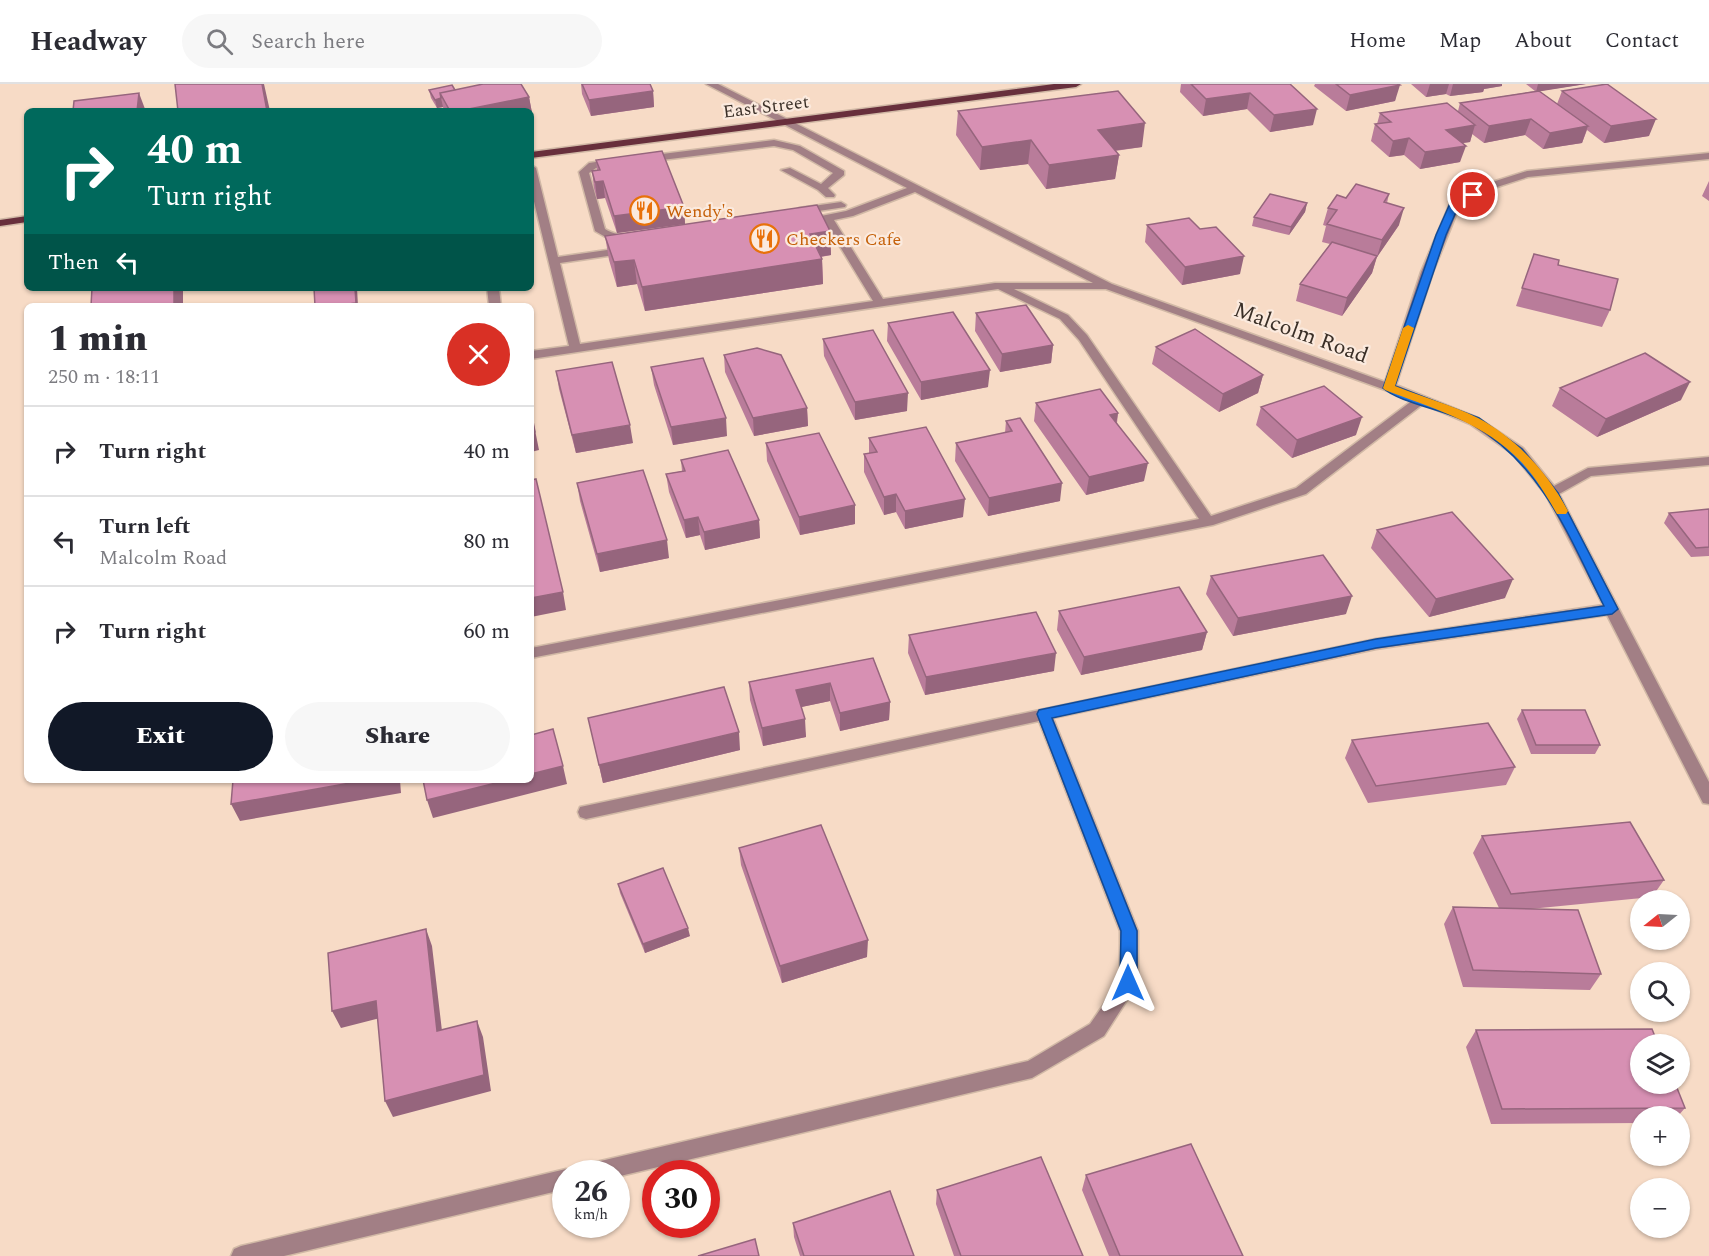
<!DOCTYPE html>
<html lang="en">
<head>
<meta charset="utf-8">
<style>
  body { margin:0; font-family:Spectral,serif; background:#f7f7f7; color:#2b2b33; height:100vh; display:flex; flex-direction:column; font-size:22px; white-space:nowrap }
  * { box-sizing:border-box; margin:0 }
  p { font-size:20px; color:#7c7c81 }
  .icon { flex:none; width:33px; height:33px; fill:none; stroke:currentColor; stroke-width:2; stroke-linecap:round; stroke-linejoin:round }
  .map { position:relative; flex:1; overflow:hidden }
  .panel { position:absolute; left:24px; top:219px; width:510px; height:480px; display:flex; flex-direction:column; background:#fff; border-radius:9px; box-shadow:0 2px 4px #0004 }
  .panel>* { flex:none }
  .guide { position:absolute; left:24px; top:24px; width:510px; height:183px; border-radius:9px; box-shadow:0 2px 4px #0004; background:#00695c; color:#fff; overflow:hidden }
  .needle { width:39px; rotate:252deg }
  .fabs { position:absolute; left:1630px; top:806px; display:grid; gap:12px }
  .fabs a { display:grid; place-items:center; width:60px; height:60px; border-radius:50%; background:#fff; box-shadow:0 2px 4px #0004; font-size:30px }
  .speed { position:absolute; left:552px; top:1076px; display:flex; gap:12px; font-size:30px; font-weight:700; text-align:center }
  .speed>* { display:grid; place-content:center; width:78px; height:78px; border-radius:50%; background:#fff; box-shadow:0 2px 4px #0004; line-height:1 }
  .speed small { font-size:15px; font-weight:400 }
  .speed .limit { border:9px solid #d22; background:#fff; color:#111 }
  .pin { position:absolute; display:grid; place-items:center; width:51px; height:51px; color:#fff; margin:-26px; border:3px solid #fff; border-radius:50%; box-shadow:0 2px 6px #0007 }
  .me { position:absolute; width:66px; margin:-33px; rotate:0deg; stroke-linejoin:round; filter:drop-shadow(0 0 4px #0008) }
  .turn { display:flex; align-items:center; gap:21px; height:126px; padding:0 24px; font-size:27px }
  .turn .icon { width:78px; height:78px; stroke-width:2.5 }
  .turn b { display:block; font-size:42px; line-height:51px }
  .then { display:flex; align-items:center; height:57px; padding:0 24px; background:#0003; gap:12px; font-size:22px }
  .round { display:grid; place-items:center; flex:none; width:63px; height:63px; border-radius:32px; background:#f7f7f7 }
  .overview { display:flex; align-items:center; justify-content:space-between; height:102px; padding:0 24px }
  h1 { font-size:36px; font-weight:800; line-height:45px }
  .button { display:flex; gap:12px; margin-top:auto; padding:12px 24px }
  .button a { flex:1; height:69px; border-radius:36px; background:#111827; color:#fff; font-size:24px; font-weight:800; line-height:69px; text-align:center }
  .button a+a { background:#f7f7f7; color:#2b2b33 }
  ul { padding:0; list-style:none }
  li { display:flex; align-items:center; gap:18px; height:90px; padding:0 24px; border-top:2px solid #e1e1e2 }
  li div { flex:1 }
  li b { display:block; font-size:22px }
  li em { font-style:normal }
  header { display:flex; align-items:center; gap:36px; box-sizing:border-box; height:84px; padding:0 30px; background:#fff; border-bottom:2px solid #e1e1e2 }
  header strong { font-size:28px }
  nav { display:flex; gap:33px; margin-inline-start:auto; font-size:21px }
  .search { width:420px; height:54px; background:#f7f7f7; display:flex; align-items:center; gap:15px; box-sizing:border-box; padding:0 21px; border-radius:33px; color:#7c7c81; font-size:22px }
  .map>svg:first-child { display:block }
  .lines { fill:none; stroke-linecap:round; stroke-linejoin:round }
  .minor-casing { stroke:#d1b9a6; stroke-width:3 }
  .major-casing { stroke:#d1b9a6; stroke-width:3 }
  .minor { fill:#a27f85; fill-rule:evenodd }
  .major { fill:#682f3c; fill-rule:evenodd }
  .wall { fill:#b97c9a }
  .shaded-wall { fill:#96657d }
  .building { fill:#d790b3; stroke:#96657d; stroke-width:1.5 }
  .route { fill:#1a73e8; stroke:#114b97; stroke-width:1.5 }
  .slow { fill:#f59e0b }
  .labels { text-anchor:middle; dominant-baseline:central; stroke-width:4.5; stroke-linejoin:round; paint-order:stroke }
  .far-street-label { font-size:18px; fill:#3a2f27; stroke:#fbeade }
  .far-food-label { font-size:18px; fill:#c56008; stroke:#fbeade; text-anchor:start }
  .street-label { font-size:22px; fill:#3a2f27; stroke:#fbeade }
</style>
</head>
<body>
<header>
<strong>Headway</strong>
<div class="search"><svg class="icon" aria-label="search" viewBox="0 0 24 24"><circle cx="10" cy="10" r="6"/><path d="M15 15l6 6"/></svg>Search here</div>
<nav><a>Home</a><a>Map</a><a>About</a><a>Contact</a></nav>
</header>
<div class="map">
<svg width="1709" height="1172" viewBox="0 0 1709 1172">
  <rect width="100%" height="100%" fill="#f7dbc6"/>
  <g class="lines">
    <defs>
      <path id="minor" d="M706 0H718L1112 200 1385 298 1421 188 1451 117 1486 100 1527 87 1709 69V75L1528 93 1494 104 1460 121 1433 188 1396 301 1478 334 1523 364 1554 402 1588 384 1709 373V381L1591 392 1559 410 1709 698V720L1703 719 1607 531 1376 565 1053 634 1138 847V899L1104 952 1032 994 616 1093V1089H582L585 1082 592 1079 1028 977 1090 940 1120 897V847L1039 637 586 735 580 733 578 728 580 723 1376 555 1603 521 1546 411 1513 370 1470 340 1423 320 1306 410 1213 441 531 574V564L1199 435 1079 256 1060 235 998 205 531 275V267L569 262 531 105V81L536 84 558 173 628 163 633 166 628 169 560 179 580 260 873 217 825 138 806 141 801 138 806 135 846 127 907 104ZM915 108 1093 199H995L883 215 834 136 853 132ZM1014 205H1106L1413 316 1296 404 1211 432 1087 251 1068 231Z
        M774 56 800 62 844 87V91L828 104 835 111 834 113H826L818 106 781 86 790 84 821 100 833 89 793 66 774 62 646 78 641 75 646 72Z
        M616 75 621 78 620 80 596 84 589 89 605 145C612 150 627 152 630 155L616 159 595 147 579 88 589 79Z
        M841 118 846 121 845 123 799 130 794 127 799 124Z
        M487 204H499L501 222H489Z
        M566 1085 573 1089H566V1105L284 1172H231L234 1165 241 1162Z"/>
      <path id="major" d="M1054 0H1081L1076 3 531 74V68Z
        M27 132V138L0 142V136Z"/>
    </defs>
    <!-- minor casing -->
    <use href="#minor" class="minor-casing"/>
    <!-- major casing -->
    <use href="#major" class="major-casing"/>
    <!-- minor -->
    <use href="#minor" class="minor"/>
    <!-- major -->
    <use href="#major" class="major"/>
  </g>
  <!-- wall -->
  <path class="wall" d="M479 0H521L529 13 532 29 531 30V27H444L443 23 437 24 431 14 429 6H455L479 1Z
    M581 0H650L653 7 654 23 591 32 582 10Z
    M1181 0H1290L1313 41 1270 48 1247 25 1203 32 1180 8Z
    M1315 0H1398L1395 17 1346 27 1314 2Z
    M1411 0H1502V2L1484 5 1483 8 1450 12 1446 10 1426 13Z
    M1526 0H1586L1539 7 1557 20 1562 7 1649 52 1604 59 1587 46 1582 59 1543 65 1525 51 1484 59 1472 50 1470 58 1462 59 1460 78 1420 85 1404 71 1389 73 1371 57 1375 40H1377L1380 29 1458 27 1460 19 1535 7Z
    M958 27 1142 63 1115 67 1119 71 1115 95 1046 105 1028 80 980 86 956 51Z
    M596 76 684 123 685 140 617 149 605 114 597 115 594 104 592 87 597 86Z
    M1709 97V117L1702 112Z
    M1389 110 1387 119 1399 141 1377 173 1372 189 1342 232 1296 217 1300 200 1330 160 1322 158 1326 142 1323 141 1328 124 1346 114Z
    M1307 119 1305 128 1289 151 1252 142 1254 133Z
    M1147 141 1200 145 1240 190 1182 201 1145 158Z
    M830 147 831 171 821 173 822 175 823 200 645 227 637 200 617 203 609 176 605 152Z
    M1534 170 1558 181 1610 226 1602 243 1516 222Z
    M976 229 1053 261 1051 279 1000 288 975 247Z
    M888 239 988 303 921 316 887 257Z
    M823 255 907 327 855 336 824 272Z
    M1156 263 1263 291 1258 309 1219 328 1152 280Z
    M724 271 807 324 808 342 754 352 725 288Z
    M651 283 727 352 673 361 654 301Z
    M556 287 633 359 576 369 559 305Z
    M1560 304 1681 316 1597 353 1552 322Z
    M1036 319 1118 329 1117 339 1144 397 1086 411 1034 337Z
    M1261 323 1356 351 1292 374 1256 341Z
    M1006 337 1060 417 988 432 955 377 956 359 1005 349Z
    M869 354 963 433 905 445 896 428 884 431 864 388V370L869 369Z
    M766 359 855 440 800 451 767 377Z
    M681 376 759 436 760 454 705 466 700 451 686 454 669 408 666 390 682 387Z
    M577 399 669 474 600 488 580 417Z
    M1709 425V472L1691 473 1664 439 1669 429Z
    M1377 446 1505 514 1429 533 1371 464Z
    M1211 492 1346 530 1233 552 1206 510Z
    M1059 527 1207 548 1202 566 1081 591 1057 546Z
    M909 551 1054 587 925 611 908 569Z
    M873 574 890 618 889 636 840 647 830 617 801 623 806 653 763 662 750 616 749 598Z
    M1522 626 1600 661 1595 670H1531L1517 635Z
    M588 634 740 666 603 699Z
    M1352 656 1515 683 1506 701 1368 719 1345 674Z
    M1482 752 1664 796 1652 813 1530 825 1601 890 1590 906 1463 903 1444 840 1453 823 1499 824 1473 769Z
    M739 764 867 873 782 899 741 781Z
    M618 800 690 852 645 869 620 809Z
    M1476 946 1685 1024 1678 1032H1641V1039L1491 1040 1466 963Z
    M1086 1091 1243 1172H1109L1082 1106Z
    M937 1106 1083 1172H954L936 1120Z
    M793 1139 914 1172H800L794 1153Z"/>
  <!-- shaded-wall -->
  <path class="shaded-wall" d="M262 0H264L270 27H267Z
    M1430 0H1449L1446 10 1426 13Z
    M1453 0H1502V2L1484 5 1483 8 1450 12Z
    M1538 0H1586L1536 8Z
    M1400 1 1395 17 1346 27 1350 11Z
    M653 7 654 23 591 32 589 16Z
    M139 9 145 25V27H137Z
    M1250 9 1247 25 1203 32 1206 15Z
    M529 13 532 29 531 30V27H459Z
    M441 14 443 23 437 24 435 16Z
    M1317 25 1313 41 1270 48 1274 31Z
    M1531 35 1525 51 1484 59 1489 42Z
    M1656 35 1649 52 1604 59 1611 42Z
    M1145 39 1142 63 1095 69 1098 46Z
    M1475 41 1470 58 1441 62 1446 46Z
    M1588 42 1582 59 1543 65 1550 49Z
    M1409 54 1404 71 1389 73 1393 57Z
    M1031 56 1028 80 980 86 982 63Z
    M1466 62 1460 78 1420 85 1425 68Z
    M1119 71 1115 95 1046 105 1049 81Z
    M603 97 605 114 597 115 595 98Z
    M1307 119 1305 128 1289 151 1291 143Z
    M684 123 685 140 617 149 614 132Z
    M1404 124 1399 141 1377 173 1382 156Z
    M830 147 831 171 811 174 810 150Z
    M1244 172 1240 190 1182 201 1185 183Z
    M1377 172 1372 189 1342 232 1347 214Z
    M822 175 823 200 645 227 642 203Z
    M634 176 637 200 617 203 614 178Z
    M174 204H183V222H174Z
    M355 204H357L358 222H334Z
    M435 204H451L435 206Z
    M1053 261 1051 279 1000 288 1002 270Z
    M990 286 988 303 921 316V298Z
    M1263 291 1258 309 1219 328 1223 310Z
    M1690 298 1681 316 1597 353 1606 335Z
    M908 309 907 327 855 336V318Z
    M807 324 808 342 754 352 753 334Z
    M531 326 539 366 531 368Z
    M1118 329 1115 347 1110 331Z
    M1362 333 1356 351 1292 374 1297 356Z
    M726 334 727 352 673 361 671 343Z
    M630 341 633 359 576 369 572 351Z
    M1148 379 1144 397 1086 411 1089 393Z
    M1062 399 1060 417 988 432 989 414Z
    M896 410V428L884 431V413Z
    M965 415 963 433 905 445V427Z
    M855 421V440L800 451 799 433Z
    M698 433 700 451 686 454 684 436Z
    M759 436 760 454 705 466 704 448Z
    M667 456 669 474 600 488 597 470Z
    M1513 495 1505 514 1429 533 1436 515Z
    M563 508 566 526 531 533V514Z
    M1352 512 1346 530 1233 552 1238 534Z
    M1207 548 1202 566 1081 591 1084 573Z
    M1056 569 1054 587 925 611 926 593Z
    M830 599V617L797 624 796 606Z
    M890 618 889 636 840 647V629Z
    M805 635 806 653 763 662 762 644Z
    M739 648 740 666 603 699 599 681Z
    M563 682 567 700 433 734 427 716 508 696H531V690Z
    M367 696H400L401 709 240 737 231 720Z
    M688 844 690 852 645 869 643 860Z
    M426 845 432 862 444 964 437 947Z
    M868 856 867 873 782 899 780 882Z
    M376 917 384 933 341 944 332 927Z
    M477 937 483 953 491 1007 393 1033 385 1017Z"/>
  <!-- building -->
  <path class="building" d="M175 0H262L267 27H178Z
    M483 0H521L529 13 459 27H450L440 9Z
    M582 0H650L653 7 589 16Z
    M1191 0H1290L1317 25 1274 31 1250 9 1206 15Z
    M1336 0H1398L1400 1 1350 11Z
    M1607 0 1656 35 1611 42 1562 7Z
    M452 1 455 6 440 9 441 14 435 16 429 6Z
    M1118 7 1145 39 1098 46 1119 71 1049 81 1031 56 982 63 958 27Z
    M1539 7 1588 42 1550 49 1531 35 1489 42 1460 19Z
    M139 9 137 27H73L74 17Z
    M1447 19 1475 41 1446 46 1466 62 1425 68 1409 54 1393 57 1375 40 1391 38 1380 29Z
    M662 67 684 123 614 132 603 97 595 98 592 87 600 86 596 76Z
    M1356 100 1389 110 1384 118 1404 124 1382 156 1327 140 1337 126 1328 124 1337 111 1346 114Z
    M1270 110 1307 119 1291 143 1254 133Z
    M817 121 830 147 810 150 822 175 642 203 634 176 614 178 605 152Z
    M1189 134 1200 145 1216 143 1244 172 1185 183 1147 141Z
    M1332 158 1377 172 1347 214 1300 200Z
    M1534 170 1559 176 1558 181 1618 195 1610 226 1522 204Z
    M92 204H174V222H91Z
    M314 204H355L356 219 334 222H315Z
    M1026 221 1053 261 1002 270 976 229Z
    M953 228 990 286 921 298 888 239Z
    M1195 245 1263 291 1223 310 1156 263Z
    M873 246 908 309 855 318 823 255Z
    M757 264 781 271 807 324 753 334 724 271Z
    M1645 269 1690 298 1606 335 1560 304Z
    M703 274 726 334 671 343 651 283Z
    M612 278 630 341 572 351 556 287Z
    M1324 302 1362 333 1297 356 1261 323Z
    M1100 305 1118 329 1110 331 1148 379 1089 393 1036 319Z
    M531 327 535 348 531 349Z
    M1020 334 1062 399 989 414 956 359 1012 347 1006 337Z
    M926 343 965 415 905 427 896 410 884 413 864 370 877 368 869 354Z
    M819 349 855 421 799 433 766 359Z
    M728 366 759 436 704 448 698 433 684 436 666 390 685 387 681 376Z
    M643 386 667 456 597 470 577 399Z
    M536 395 563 508 531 514V396Z
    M1709 425V463L1696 464 1669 429Z
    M1452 428 1513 495 1436 515 1377 446Z
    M1323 471 1352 512 1238 534 1211 492Z
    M1179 503 1207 548 1084 573 1059 527Z
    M1036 528 1056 569 926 593 909 551Z
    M873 574 890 618 840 629 830 599 796 606 805 635 762 644 749 598Z
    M724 603 739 648 599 681 588 634Z
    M1522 626H1585L1600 661H1536Z
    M1488 639 1515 683 1376 702 1352 656Z
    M553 645 563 682 531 690V651Z
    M233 696H367L231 720Z
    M423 696H508L427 716Z
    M1630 738 1664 796 1511 810 1482 752Z
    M821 741 868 856 780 882 739 764Z
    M663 784 688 844 643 860 618 800Z
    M1453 823 1578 826 1601 890 1473 886Z
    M426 845 437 947 477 937 484 991 385 1017 376 917 332 927 328 869Z
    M1652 945 1658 960H1641V999H1675L1685 1024 1502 1025 1476 946Z
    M1191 1060 1243 1172H1120L1086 1091Z
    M1041 1073 1083 1172H961L937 1106Z
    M890 1107 914 1172H804L793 1139Z
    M755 1155 759 1172H698Z"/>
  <!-- route -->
  <path class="route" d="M1469 109 1477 111 1459 121 1446 151 1395 302 1479 334 1522 365 1558 409 1618 525 1612 530 1376 564 1052 634 1137 847V899L1134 904 1128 906 1123 904 1120 899 1121 847 1037 630 1039 626 1376 555 1604 522C1568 451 1543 382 1472 340 1450 327 1399 319 1383 304L1436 151 1451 117Z"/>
  <!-- slow -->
  <path class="slow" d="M1408 241 1414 244 1395 302C1422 313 1452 321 1478 334 1516 354 1548 389 1568 427L1566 430H1557C1545 409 1531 386 1513 370 1478 337 1429 323 1385 306L1383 304 1403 244Z"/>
  <!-- icons -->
  <defs>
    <symbol id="restaurant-ring" viewBox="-11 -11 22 22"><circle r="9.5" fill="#fbeade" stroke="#e8710a" stroke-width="1.5"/><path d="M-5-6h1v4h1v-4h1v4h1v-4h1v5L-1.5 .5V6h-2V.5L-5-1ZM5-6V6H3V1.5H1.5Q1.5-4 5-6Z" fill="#e8710a"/></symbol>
  </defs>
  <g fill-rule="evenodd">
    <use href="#restaurant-ring" x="628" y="110" width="33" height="33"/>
    <use href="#restaurant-ring" x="748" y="138" width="33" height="33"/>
  </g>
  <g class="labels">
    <!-- far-street labels -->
    <g class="far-street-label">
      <text transform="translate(766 23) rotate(-7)">East Street</text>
    </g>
    <!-- far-food labels -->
    <g class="far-food-label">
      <text x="666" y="127">Wendy's</text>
      <text x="786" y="155">Checkers Cafe</text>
    </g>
    <!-- street labels -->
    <g class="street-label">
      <text transform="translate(1301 249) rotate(20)">Malcolm Road</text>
    </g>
  </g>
</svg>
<div class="fabs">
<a><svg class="needle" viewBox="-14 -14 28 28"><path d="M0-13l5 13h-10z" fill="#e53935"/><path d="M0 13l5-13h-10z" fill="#7c7c81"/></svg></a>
<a><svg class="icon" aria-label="search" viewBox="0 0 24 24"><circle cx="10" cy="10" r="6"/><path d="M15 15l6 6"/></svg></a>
<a><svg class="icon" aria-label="layers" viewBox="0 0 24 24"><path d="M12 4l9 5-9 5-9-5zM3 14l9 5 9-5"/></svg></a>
<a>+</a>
<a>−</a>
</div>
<div class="speed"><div>26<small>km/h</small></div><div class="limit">30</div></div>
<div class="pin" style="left:1473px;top:111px;background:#d93025"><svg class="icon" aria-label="arrive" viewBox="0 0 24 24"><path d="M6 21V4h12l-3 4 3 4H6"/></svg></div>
<svg class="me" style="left:1128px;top:899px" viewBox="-20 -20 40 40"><path d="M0-17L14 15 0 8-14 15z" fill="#1a73e8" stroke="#fff" stroke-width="4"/></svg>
<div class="guide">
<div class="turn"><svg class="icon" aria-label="right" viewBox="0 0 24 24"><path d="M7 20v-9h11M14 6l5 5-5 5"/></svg><div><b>40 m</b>Turn right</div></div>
<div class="then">Then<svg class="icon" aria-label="left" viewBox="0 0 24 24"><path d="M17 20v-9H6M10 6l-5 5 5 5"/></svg></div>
</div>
<section class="panel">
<div class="overview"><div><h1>1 min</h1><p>250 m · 18:11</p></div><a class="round" style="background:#d93025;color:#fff"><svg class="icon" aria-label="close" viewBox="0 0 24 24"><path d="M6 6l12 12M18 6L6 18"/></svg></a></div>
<ul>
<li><svg class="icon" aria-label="right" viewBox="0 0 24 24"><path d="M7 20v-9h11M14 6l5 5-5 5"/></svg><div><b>Turn right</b></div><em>40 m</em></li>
<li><svg class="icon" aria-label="left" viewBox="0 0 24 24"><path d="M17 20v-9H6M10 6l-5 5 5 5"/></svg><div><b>Turn left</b><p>Malcolm Road</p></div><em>80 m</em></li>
<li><svg class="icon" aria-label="right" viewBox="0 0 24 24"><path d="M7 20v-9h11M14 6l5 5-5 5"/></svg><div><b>Turn right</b></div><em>60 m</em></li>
</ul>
<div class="button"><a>Exit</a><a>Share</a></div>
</section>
</div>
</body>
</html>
